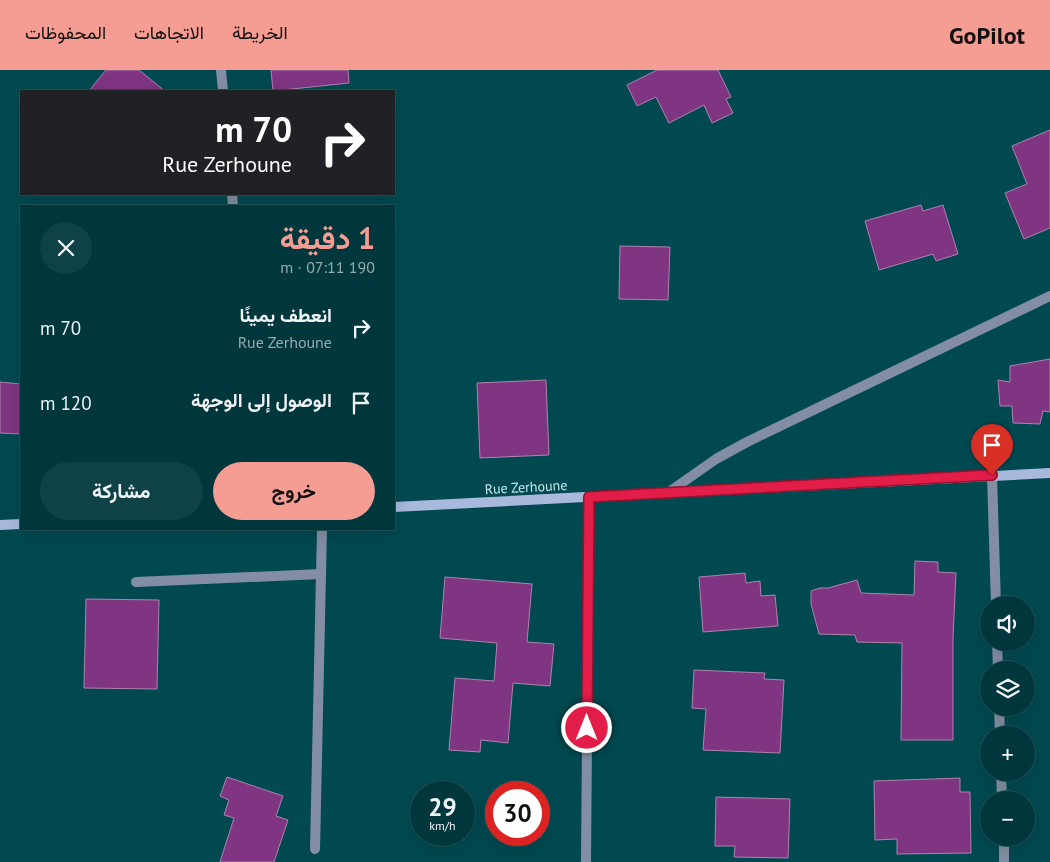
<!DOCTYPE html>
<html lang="ar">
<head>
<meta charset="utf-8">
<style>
  body { margin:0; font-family:"PT Sans",Vazirmatn,sans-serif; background:#0e4247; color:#f1f3f6; direction:rtl; height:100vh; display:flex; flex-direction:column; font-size:19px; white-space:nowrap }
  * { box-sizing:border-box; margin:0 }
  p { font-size:16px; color:#95acaf }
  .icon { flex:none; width:28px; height:28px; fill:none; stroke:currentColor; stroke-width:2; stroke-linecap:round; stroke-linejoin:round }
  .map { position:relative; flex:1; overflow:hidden; direction:ltr }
  .details { position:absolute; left:20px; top:135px; width:375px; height:325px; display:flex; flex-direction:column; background:#00373c; border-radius:0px; box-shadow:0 5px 20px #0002,0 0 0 1px #225156; direction:rtl }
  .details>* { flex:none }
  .hud { position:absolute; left:20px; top:20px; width:375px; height:105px; border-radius:0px; box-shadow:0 5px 20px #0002,0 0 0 1px #225156; direction:rtl; background:#202124; color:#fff; overflow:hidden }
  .fabs { position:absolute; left:980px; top:526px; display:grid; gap:10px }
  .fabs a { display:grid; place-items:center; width:55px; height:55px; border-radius:50%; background:#00373c; box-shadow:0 5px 20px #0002,0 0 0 1px #225156; font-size:25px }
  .speed { position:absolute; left:410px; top:711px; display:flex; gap:10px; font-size:25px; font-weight:700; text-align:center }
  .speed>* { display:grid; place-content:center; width:65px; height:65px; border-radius:50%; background:#00373c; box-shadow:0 5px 20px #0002,0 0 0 1px #225156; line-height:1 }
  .speed small { font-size:12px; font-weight:400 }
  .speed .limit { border:8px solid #d22; background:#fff; color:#111 }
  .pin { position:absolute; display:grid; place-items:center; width:42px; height:42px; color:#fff; margin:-51px -21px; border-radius:50% 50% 50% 0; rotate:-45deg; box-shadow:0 0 5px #0007 }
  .pin .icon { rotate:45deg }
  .me { position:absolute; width:55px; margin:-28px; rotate:0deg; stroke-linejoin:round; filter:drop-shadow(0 0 4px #0008) }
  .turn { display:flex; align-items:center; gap:18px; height:105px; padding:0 20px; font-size:22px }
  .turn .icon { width:65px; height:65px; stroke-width:2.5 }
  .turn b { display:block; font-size:35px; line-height:42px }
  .round { display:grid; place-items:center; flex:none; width:52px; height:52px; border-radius:26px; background:#0e4247 }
  .summary { display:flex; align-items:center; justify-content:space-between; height:85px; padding:0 20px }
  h1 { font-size:30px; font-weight:700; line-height:38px; color:#f59c93 }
  .primary-button { display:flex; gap:10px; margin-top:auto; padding:10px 20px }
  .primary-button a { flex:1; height:58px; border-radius:30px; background:#f59c93; color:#111; font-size:20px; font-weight:700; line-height:58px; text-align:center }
  .primary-button a+a { background:#0e4247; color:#f1f3f6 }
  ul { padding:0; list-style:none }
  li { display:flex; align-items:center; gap:15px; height:75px; padding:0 20px }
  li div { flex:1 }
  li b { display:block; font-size:19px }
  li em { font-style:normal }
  header { display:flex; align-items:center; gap:30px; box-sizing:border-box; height:70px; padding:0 25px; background:#f59c93; color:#111 }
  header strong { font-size:24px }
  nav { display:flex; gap:28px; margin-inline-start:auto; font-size:18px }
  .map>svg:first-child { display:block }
  .building { fill:#803583; stroke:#ae83ae }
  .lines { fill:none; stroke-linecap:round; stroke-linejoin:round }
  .lane { stroke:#838ea4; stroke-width:10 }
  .street { stroke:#838ea4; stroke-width:10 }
  .secondary { stroke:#a9b9dc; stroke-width:10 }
  .route-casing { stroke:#92132f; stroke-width:12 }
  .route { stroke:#e11d48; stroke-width:9 }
  .labels { text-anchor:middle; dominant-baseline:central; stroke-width:5; stroke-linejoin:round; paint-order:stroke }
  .street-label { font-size:14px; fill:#c5ebf0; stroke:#004950 }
</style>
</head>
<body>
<header>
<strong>GoPilot</strong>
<nav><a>الخريطة</a><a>الاتجاهات</a><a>المحفوظات</a></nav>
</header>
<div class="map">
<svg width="1050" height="792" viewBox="0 0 1050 792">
  <rect width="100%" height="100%" fill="#004950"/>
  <!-- building -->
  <path class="building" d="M106 0H139L165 21H89Z
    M271 0H348L349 13 273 21Z
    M657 0H718L731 27 726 29 733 43 712 53 704 35 669 53 656 27 637 36 627 15Z
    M1050 60V158L1024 169 1005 123 1027 114 1012 76Z
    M921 135 923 141 943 135 958 184 936 191 933 184 879 200 865 151Z
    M620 176 670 177 668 230 619 229Z
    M1050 289V342L1043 341 1040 354 1013 353 1012 336H1000L998 310 1010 312V296Z
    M546 310 549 385 480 388 477 313Z
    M0 312 21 314V364L0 363Z
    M915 491 938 492V502L956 503 953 568V670H901L902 573 857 572 855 565 819 564 811 534V521L820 518H828L857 510 861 523 914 525Z
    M745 503 746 513 760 511 761 526 775 525 778 556 703 562 699 507Z
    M445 507 532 514 527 572 554 574 550 616 513 613 508 673 481 670 480 682 449 680 455 608 494 611 497 573 440 568Z
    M86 529 159 530 157 619 84 618Z
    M694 600 765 603 764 609 784 610 780 683 703 680 706 639 692 638Z
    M227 707 283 726 276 746 288 750 274 792H220L234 748 224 745 229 730 220 726Z
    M960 708V722H970L971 783 897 784V769L875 770 874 711Z
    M716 727 790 729 788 788 734 787 735 776H715Z"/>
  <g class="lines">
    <!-- lane -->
    <path class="lane" d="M136 512 321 504
      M315 779 322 459"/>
    <!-- street -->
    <path class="street" d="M221 0 223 21
      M232 124 233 136
      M992 405 996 535
      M669 422 716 389 747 372 1050 226
      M997 572 998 600
      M999 638 1000 665
      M1001 702 1002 730
      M1004 768V792
      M586 792 589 427"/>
    <!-- secondary -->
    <path class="secondary" d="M394 437 1050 403
      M0 455 21 454"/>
  </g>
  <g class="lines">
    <defs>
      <path id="route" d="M587 658 589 427 992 405"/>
    </defs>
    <!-- route casing -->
    <use href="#route" class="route-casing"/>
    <!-- route -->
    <use href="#route" class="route"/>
  </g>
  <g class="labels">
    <!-- street labels -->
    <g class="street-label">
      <text transform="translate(526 417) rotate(-3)">Rue Zerhoune</text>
    </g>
  </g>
</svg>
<div class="fabs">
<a><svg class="icon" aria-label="sound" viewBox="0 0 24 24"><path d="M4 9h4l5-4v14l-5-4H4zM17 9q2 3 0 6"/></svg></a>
<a><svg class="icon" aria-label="layers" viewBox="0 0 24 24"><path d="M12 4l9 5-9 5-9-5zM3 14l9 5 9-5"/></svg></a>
<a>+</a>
<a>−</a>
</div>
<div class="speed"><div>29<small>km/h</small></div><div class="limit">30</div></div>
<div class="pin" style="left:992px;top:405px;background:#d93025"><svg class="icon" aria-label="arrive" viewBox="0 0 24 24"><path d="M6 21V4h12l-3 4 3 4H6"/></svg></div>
<svg class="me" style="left:587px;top:658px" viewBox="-20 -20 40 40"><circle r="17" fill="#e11d48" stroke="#fff" stroke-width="3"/><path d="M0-11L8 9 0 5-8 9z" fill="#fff"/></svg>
<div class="hud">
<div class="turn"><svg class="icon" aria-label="right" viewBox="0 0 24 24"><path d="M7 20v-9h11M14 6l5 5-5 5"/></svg><div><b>70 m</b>Rue Zerhoune</div></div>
</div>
<section class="details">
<div class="summary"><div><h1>1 دقيقة</h1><p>190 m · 07:11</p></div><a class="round"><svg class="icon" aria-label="close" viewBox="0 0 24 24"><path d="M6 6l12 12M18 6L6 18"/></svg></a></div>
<ul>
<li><svg class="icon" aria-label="right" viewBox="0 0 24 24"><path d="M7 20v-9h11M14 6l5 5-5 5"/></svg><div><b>انعطف يمينًا</b><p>Rue Zerhoune</p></div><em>70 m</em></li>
<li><svg class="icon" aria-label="arrive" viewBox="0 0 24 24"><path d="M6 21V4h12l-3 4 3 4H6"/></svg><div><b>الوصول إلى الوجهة</b></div><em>120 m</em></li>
</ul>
<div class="primary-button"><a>خروج</a><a>مشاركة</a></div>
</section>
</div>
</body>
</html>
